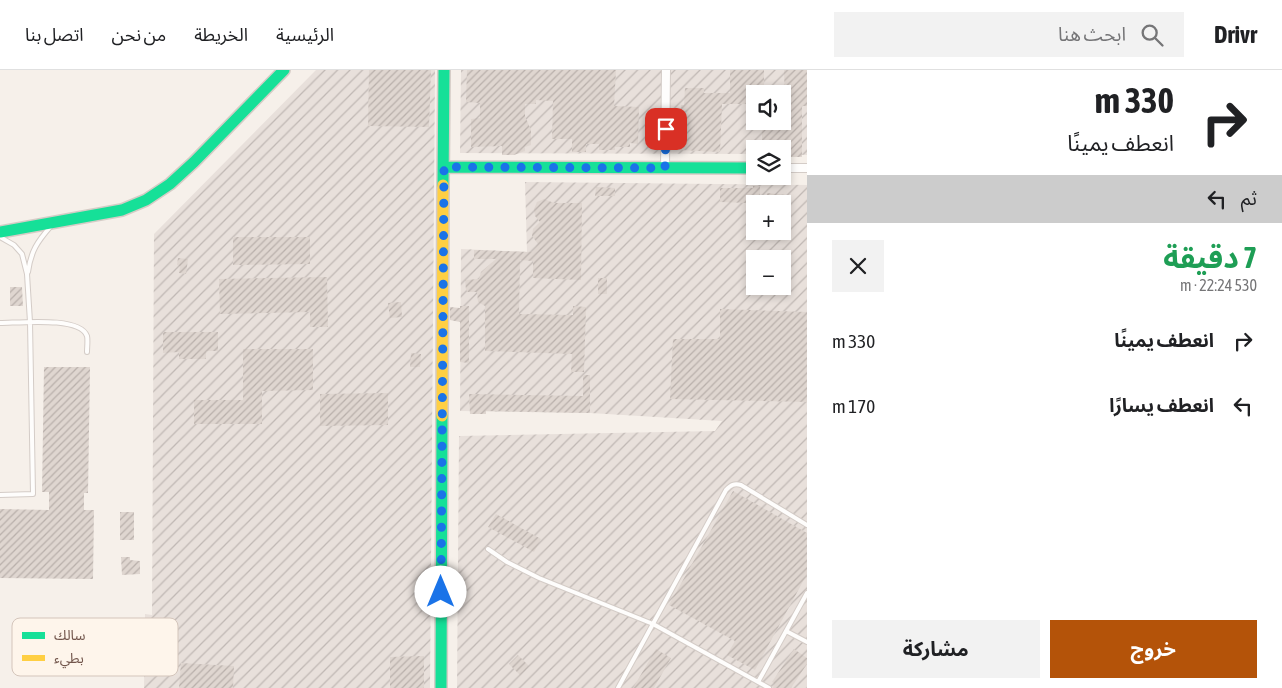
<!DOCTYPE html>
<html lang="ar">
<head>
<meta charset="utf-8">
<style>
  body { margin:0; font-family:"Asap Condensed","Noto Sans Arabic",sans-serif; background:#f2f2f2; color:#202124; direction:rtl; height:100vh; display:flex; flex-direction:column; font-size:19px; white-space:nowrap }
  * { box-sizing:border-box; margin:0 }
  p { font-size:16px; color:#757577 }
  .icon { flex:none; width:28px; height:28px; fill:none; stroke:currentColor; stroke-width:2; stroke-linecap:round; stroke-linejoin:round }
  .map { position:relative; flex:1; overflow:hidden; direction:ltr }
  .drawer { display:flex; flex-direction:column; background:#fff; width:475px }
  .drawer>* { flex:none }
  .banner { background:#fff; color:#202124; overflow:hidden }
  .buttons { position:absolute; left:746px; top:15px; display:grid; gap:10px }
  .buttons a { display:grid; place-items:center; width:45px; height:45px; border-radius:0px; background:#fff; box-shadow:0 2px 8px #0003; font-size:25px }
  .pin { position:absolute; display:grid; place-items:center; width:42px; height:42px; color:#fff; margin:-21px; border-radius:10px; box-shadow:0 2px 8px #0006 }
  .me { position:absolute; width:55px; margin:-28px; rotate:0deg; stroke-linejoin:round; filter:drop-shadow(0 0 4px #0008) }
  .turn { display:flex; align-items:center; gap:18px; height:105px; padding:0 25px; font-size:22px }
  .turn .icon { width:65px; height:65px; stroke-width:2.5 }
  .turn b { display:block; font-size:35px; line-height:42px }
  .then { display:flex; align-items:center; height:48px; padding:0 25px; background:#0003; gap:10px; font-size:19px }
  .round { display:grid; place-items:center; flex:none; width:52px; height:52px; border-radius:0px; background:#f2f2f2 }
  .summary { display:flex; align-items:center; justify-content:space-between; height:85px; padding:0 25px }
  h1 { font-size:30px; font-weight:700; line-height:38px; color:#1e9e55 }
  .button { display:flex; gap:10px; margin-top:auto; padding:10px 25px }
  .button a { flex:1; height:58px; border-radius:0px; background:#b45309; color:#fff; font-size:20px; font-weight:700; line-height:58px; text-align:center }
  .button a+a { background:#f2f2f2; color:#202124 }
  ul { padding:0; list-style:none }
  li { display:flex; align-items:center; gap:15px; height:65px; padding:0 25px }
  li div { flex:1 }
  li b { display:block; font-size:19px }
  li em { font-style:normal }
  header { display:flex; align-items:center; gap:30px; box-sizing:border-box; height:70px; padding:0 25px; background:#fff; border-bottom:1px solid #e0e0e0 }
  header strong { font-size:24px }
  nav { display:flex; gap:28px; margin-inline-start:auto; font-size:18px }
  .search { width:350px; height:45px; background:#f2f2f2; display:flex; align-items:center; gap:12px; box-sizing:border-box; padding:0 18px; border-radius:0px; color:#757577; font-size:19px }
  main { display:flex; flex:1; min-height:0 }
  .map>svg:first-child { display:block }
  .industrial { fill:url(#industrial-furrows); fill-rule:evenodd }
  .building { fill:url(#building-hatch) }
  .lines { fill:none; stroke-linecap:round; stroke-linejoin:round }
  .lane-casing { stroke:#d4ccc7; stroke-width:6 }
  .street-casing { stroke:#d4ccc7; stroke-width:10 }
  .fast-casing { stroke:#d5ccc6; stroke-width:14 }
  .slow-casing { stroke:#d5ccc6; stroke-width:14 }
  .lane { stroke:#fefdfc; stroke-width:4 }
  .street { stroke:#fefdfc; stroke-width:8 }
  .fast { stroke:#16e098; stroke-width:11 }
  .slow { stroke:#ffcf43; stroke-width:11 }
  .route { stroke:#1a73e8; stroke-width:9; stroke-dasharray:0 16.2 }
  .key { fill:#fef5eb; stroke:#d4c5bb; stroke-width:1 }
  .key-label { font-size:14px; fill:#72564c }
</style>
</head>
<body>
<header>
<strong>Drivr</strong>
<div class="search"><svg class="icon" aria-label="search" viewBox="0 0 24 24"><circle cx="10" cy="10" r="6"/><path d="M15 15l6 6"/></svg>ابحث هنا</div>
<nav><a>الرئيسية</a><a>الخريطة</a><a>من نحن</a><a>اتصل بنا</a></nav>
</header>
<main>
<section class="drawer">
<div class="banner">
<div class="turn"><svg class="icon" aria-label="right" viewBox="0 0 24 24"><path d="M7 20v-9h11M14 6l5 5-5 5"/></svg><div><b>330 m</b>انعطف يمينًا</div></div>
<div class="then">ثم<svg class="icon" aria-label="left" viewBox="0 0 24 24"><path d="M17 20v-9H6M10 6l-5 5 5 5"/></svg></div>
</div>
<div class="summary"><div><h1>7 دقيقة</h1><p>530 m · 22:24</p></div><a class="round"><svg class="icon" aria-label="close" viewBox="0 0 24 24"><path d="M6 6l12 12M18 6L6 18"/></svg></a></div>
<ul>
<li><svg class="icon" aria-label="right" viewBox="0 0 24 24"><path d="M7 20v-9h11M14 6l5 5-5 5"/></svg><div><b>انعطف يمينًا</b></div><em>330 m</em></li>
<li><svg class="icon" aria-label="left" viewBox="0 0 24 24"><path d="M17 20v-9H6M10 6l-5 5 5 5"/></svg><div><b>انعطف يسارًا</b></div><em>170 m</em></li>
</ul>
<div class="button"><a>خروج</a><a>مشاركة</a></div>
</section>
<div class="map">
<svg width="807" height="618" viewBox="0 0 807 618">
  <defs>
    <pattern id="industrial-furrows" width="10" height="10" patternUnits="userSpaceOnUse" patternTransform="scale(1.25)"><rect width="10" height="10" fill="#e8e0db"/><path d="M-1 1l2-2M0 10L10 0M9 11l2-2" fill="none" stroke="#c0b8b4"/></pattern>
    <pattern id="building-hatch" width="6" height="6" patternUnits="userSpaceOnUse" patternTransform="scale(1.25)"><rect width="6" height="6" fill="#dfd6d0"/><path d="M-1 1l2-2M0 6l6-6M5 7l2-2" fill="none" stroke="#b9b0ab"/></pattern>
  </defs>
  <rect width="100%" height="100%" fill="#f6f0ea"/>
  <!-- industrial -->
  <path class="industrial" d="M316 0H435L430 618H144L145 544 152 545 154 164Z
    M461 0H807V85L783 84 782 79H755V84L460 83ZM755 24H782V51H755Z
    M525 112 807 115V618H457L459 366 715 361 722 351 590 343 460 341 461 179 527 182ZM755 134H782V161H755ZM755 189H782V216H755Z"/>
  <!-- building -->
  <path class="building" d="M369 0H431L429 57 368 56Z
    M467 0H616L614 36 639 37 638 74 630 73V77H615V80H599V74H586V82H572V69H552L553 31 536 30V34H525V46L531 60V75L525 77V81L514 85H502V76L471 77V49L480 48V33L466 32Z
    M730 0H764V24H755V27H748V34H722L720 82 679 80 681 35H684L685 18H704V23H730Z
    M784 0H807V36H802V87H784L782 79H762V51H782V35H785Z
    M753 116H760V126H747V133L720 132V118H753Z
    M596 117 615 118V126H595Z
    M767 123 786 125 785 134H766Z
    M544 129 554 133H582L581 210 533 208V191L520 190 519 244 573 245V236L586 237 584 302H571L572 284 485 281V236L478 232 477 222H468L466 220 465 210 479 209 481 202 496 189H474V180L532 182 538 174 532 166 533 159 540 152 535 146 534 139 537 132Z
    M233 167H310V194L233 195Z
    M178 188 188 189 186 204 179 203 180 196 177 195Z
    M327 207 328 257H310V242L220 244 219 209Z
    M598 208H607V224H598Z
    M10 217H22L23 236H10Z
    M401 232 402 247 390 248 388 233Z
    M460 236H469V293L460 292V252L450 250V237L460 238Z
    M720 239 807 242V332L670 329 673 269H720Z
    M163 262H218V281H206V289H179V282L163 283Z
    M243 279H313V320L262 321V354H194V330H243Z
    M411 283 421 284 420 297H410Z
    M44 297H90L88 423H84V440H94L93 509 0 508V439L49 440V422H42Z
    M583 305H590V343L486 341V344H470L469 324 583 326Z
    M388 323V355L320 356V324Z
    M733 421 807 463V504L755 600 727 585 735 571 669 535Z
    M120 442H134V470H120Z
    M496 444 541 469 534 482 488 457Z
    M121 487H130V490L140 491V504L122 505Z
    M656 579 671 588 654 618H633Z
    M794 579 807 588V594L791 618H773L774 613 772 612Z
    M518 585 529 596 520 605 509 594Z
    M424 586V618H390V587Z
    M181 593 234 596 233 618H179Z"/>
  <g class="lines">
    <defs>
      <path id="lane" d="M0 167 14 175 22 184 27 204 30 252 33 424 0 425
        M28 202C31 181 37 172 51 156
        M0 253C18 253 80 246 87 266 88 270 87 277 87 282
        M488 479 507 492 539 508 653 554 769 618
        M786 561 807 572
        M758 612 807 523
        M618 618 726 420C731 415 734 413 741 415L807 455"/>
      <path id="street" d="M665 98 666 0
        M782 98H807"/>
      <path id="fast" d="M444 97 755 98
        M443 115 444 0
        M0 162 122 140 146 130 170 114 194 92 284 0
        M441 618 442 346"/>
      <path id="slow" d="M442 346 443 115"/>
    </defs>
    <!-- lane casing -->
    <use href="#lane" class="lane-casing"/>
    <!-- street casing -->
    <use href="#street" class="street-casing"/>
    <!-- fast casing -->
    <use href="#fast" class="fast-casing"/>
    <!-- slow casing -->
    <use href="#slow" class="slow-casing"/>
    <!-- lane -->
    <use href="#lane" class="lane"/>
    <!-- street -->
    <use href="#street" class="street"/>
    <!-- fast -->
    <use href="#fast" class="fast"/>
    <!-- slow -->
    <use href="#slow" class="slow"/>
  </g>
  <g class="lines">
    <!-- route -->
    <path class="route" d="M441 522 444 97 665 98 666 59"/>
  </g>
  <!-- legend -->
  <rect x="12" y="548" width="166" height="58" rx="8" class="key"/>
  <rect x="22" y="562" width="23" height="7" fill="#16e098"/>
  <rect x="22" y="585" width="23" height="6" fill="#ffcf43"/>
  <g class="key-label">
    <text x="54" y="570">سالك</text>
    <text x="54" y="593">بطيء</text>
  </g>
</svg>
<div class="buttons">
<a><svg class="icon" aria-label="sound" viewBox="0 0 24 24"><path d="M4 9h4l5-4v14l-5-4H4zM17 9q2 3 0 6"/></svg></a>
<a><svg class="icon" aria-label="layers" viewBox="0 0 24 24"><path d="M12 4l9 5-9 5-9-5zM3 14l9 5 9-5"/></svg></a>
<a>+</a>
<a>−</a>
</div>
<div class="pin" style="left:666px;top:59px;background:#d93025"><svg class="icon" aria-label="arrive" viewBox="0 0 24 24"><path d="M6 21V4h12l-3 4 3 4H6"/></svg></div>
<svg class="me" style="left:441px;top:522px" viewBox="-20 -20 40 40"><circle r="19" fill="#fff"/><path d="M0-13L10 11 0 6-10 11z" fill="#1a73e8"/></svg>
</div>
</main>
</body>
</html>
